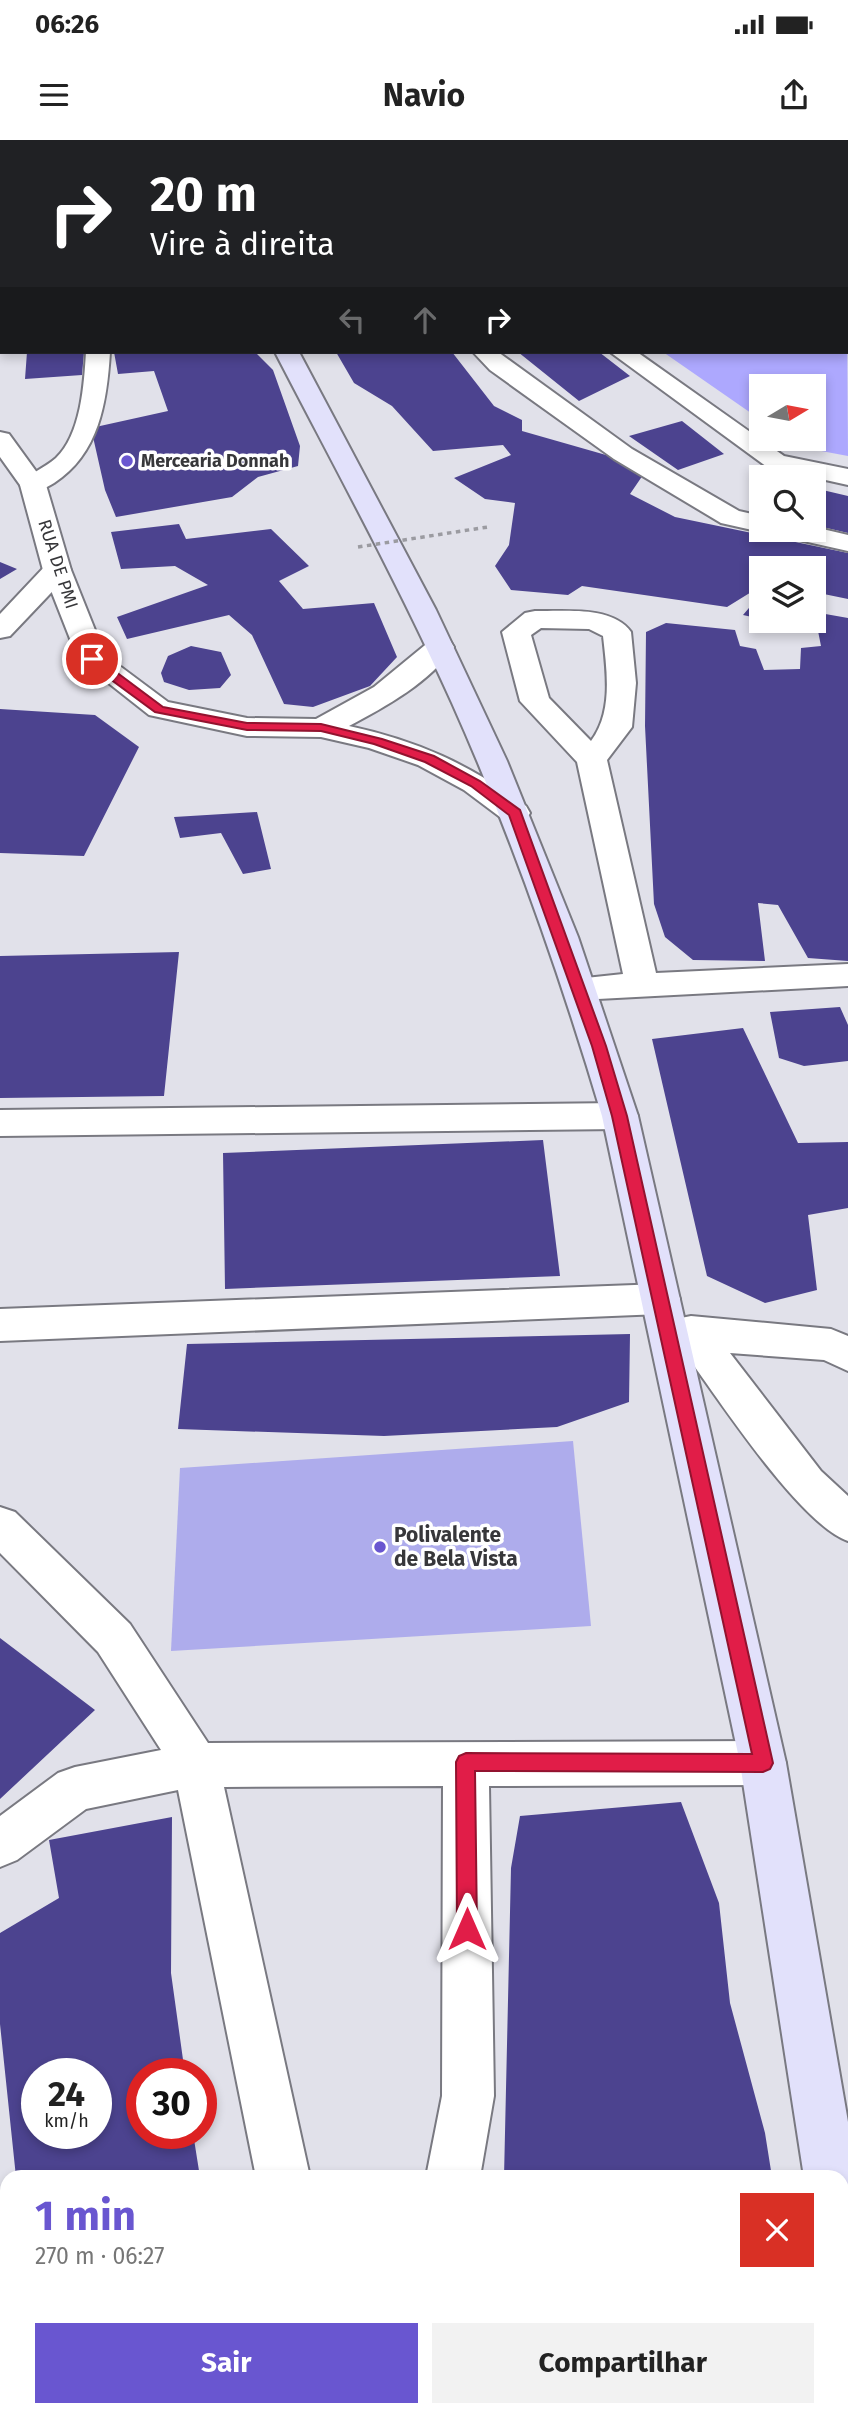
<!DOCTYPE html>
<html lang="pt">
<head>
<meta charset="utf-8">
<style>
  body { margin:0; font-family:"Fira Sans",sans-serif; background:#f2f2f2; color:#222; height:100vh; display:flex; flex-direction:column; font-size:26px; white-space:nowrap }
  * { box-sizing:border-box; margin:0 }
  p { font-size:23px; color:#767676 }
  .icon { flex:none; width:38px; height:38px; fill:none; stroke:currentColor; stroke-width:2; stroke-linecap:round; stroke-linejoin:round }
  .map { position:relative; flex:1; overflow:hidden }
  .details { position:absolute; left:0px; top:2030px; width:849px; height:247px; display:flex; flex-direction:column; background:#fff; border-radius:21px 21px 0 0; box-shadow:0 4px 10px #0003 }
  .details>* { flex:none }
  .top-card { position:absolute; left:0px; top:0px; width:849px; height:214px; box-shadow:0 4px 10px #0003; background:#202124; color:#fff; overflow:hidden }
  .needle { width:46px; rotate:80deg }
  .buttons { position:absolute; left:749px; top:234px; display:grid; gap:14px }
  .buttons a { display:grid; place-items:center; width:77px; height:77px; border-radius:0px; background:#fff; box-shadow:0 4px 10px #0003; font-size:35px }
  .speed { position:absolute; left:21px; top:1918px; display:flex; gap:14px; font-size:35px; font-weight:700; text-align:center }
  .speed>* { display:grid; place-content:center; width:91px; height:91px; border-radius:50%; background:#fff; box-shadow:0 4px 10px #0003; line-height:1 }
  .speed small { font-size:18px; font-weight:400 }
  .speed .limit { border:10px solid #d22; background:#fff; color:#111 }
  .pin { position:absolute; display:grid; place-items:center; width:60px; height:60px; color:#fff; margin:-30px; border:4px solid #fff; border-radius:50%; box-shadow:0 2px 7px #0007 }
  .me { position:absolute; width:77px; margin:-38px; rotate:0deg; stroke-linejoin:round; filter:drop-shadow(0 0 5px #0008) }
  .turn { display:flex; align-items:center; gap:24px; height:147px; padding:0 35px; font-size:32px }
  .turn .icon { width:91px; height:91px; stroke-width:2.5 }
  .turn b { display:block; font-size:49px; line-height:60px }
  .lanes { display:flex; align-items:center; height:66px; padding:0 35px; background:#0003; justify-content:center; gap:35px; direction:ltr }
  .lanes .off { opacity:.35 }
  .round { display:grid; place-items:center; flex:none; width:74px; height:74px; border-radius:0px; background:#f2f2f2 }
  .overview { display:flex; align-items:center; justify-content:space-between; height:119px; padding:0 35px }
  h1 { font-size:42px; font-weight:700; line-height:52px; color:#6956d0 }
  .button { display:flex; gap:14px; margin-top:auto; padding:14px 35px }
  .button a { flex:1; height:80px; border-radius:0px; background:#6956d0; color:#fff; font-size:28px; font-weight:700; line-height:80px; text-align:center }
  .button a+a { background:#f2f2f2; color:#222 }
  .status { display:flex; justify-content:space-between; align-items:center; height:49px; padding:0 35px; background:#fff; direction:ltr }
  .status svg { height:19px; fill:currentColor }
  header { display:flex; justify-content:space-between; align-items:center; height:91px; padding:0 35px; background:#fff; font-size:32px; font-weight:700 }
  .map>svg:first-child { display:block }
  .green { fill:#aeacec }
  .water { fill:#ada8fe }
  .building { fill:#4c438f; fill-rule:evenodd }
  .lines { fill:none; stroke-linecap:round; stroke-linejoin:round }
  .minor-casing { stroke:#797981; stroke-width:4 }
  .tertiary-casing { stroke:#797981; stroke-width:4 }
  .secondary-casing { stroke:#797981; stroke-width:4 }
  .minor { fill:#fff; fill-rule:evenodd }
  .tertiary { fill:#fff; fill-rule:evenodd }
  .secondary { fill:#e2e1fb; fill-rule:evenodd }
  .path-bridge { stroke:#9b9ba1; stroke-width:3.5; stroke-dasharray:4.5 4.5; stroke-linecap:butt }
  .route { fill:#e11d48; stroke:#92132f; stroke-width:2 }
  .poi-dot { fill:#6956d0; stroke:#fff; stroke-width:2.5 }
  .labels { text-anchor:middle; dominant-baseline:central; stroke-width:7; stroke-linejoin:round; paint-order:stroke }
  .far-poi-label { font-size:18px; font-weight:bold; fill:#37373a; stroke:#fff; text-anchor:start }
  .far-street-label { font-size:18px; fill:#37373a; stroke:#fff }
  .poi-label { font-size:21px; font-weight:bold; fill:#37373a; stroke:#fff; text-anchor:start }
</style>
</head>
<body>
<div class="status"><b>06:26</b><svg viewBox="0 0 49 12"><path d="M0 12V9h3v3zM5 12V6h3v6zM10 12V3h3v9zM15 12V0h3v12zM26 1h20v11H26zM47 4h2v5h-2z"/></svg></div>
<header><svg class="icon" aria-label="menu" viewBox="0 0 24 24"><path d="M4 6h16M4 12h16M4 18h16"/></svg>Navio<svg class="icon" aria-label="share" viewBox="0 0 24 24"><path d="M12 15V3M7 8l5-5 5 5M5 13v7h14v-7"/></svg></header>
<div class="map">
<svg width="848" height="2276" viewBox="0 0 848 2276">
  <rect width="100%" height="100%" fill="#e1e1ea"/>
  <!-- green -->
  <path class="green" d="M573 1301 591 1486 171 1511 180 1328Z"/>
  <!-- water -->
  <path class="water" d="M847 166 848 316 800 307 789 299H814V247H761V280L663 212H847Z"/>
  <!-- building -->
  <path class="building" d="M27 212H84L82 235 25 239Z
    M114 212H255L273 230 300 306 298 326 258 337 232 357 116 377 105 350 91 288 168 271 154 231 118 234Z
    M336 212H452L494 266 522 280V291L613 317 643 335 630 354 675 377 848 413V459L814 452V429H761V446L727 467 582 446 568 455 511 450 495 426 509 405 515 363 485 359 454 338 511 315 503 305 433 311 392 266 354 243Z
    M518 212H599L630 236 579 261Z
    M682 281 724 314 678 330 629 296Z
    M814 348 848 356V393L814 385Z
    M761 349V373L752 371Z
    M179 384 186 399 271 389 309 426 279 441 303 469 374 463 397 517 370 546 313 567 284 564 252 495 229 475 127 499 117 477 208 445 175 426 121 429 111 392Z
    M0 422 17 429 0 439Z
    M754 462 761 463V479L743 475Z
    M814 472 848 478V821L808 818 778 765 758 763 765 821 693 820 665 797 654 764 645 586 646 492 666 483 735 490 740 506 756 509 764 530 800 529 801 508 821 506 818 491 778 481H814Z
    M191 506 221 512 231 535 220 548 189 550 164 542 161 533 168 516Z
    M0 569 95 575 139 607 84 716 0 713Z
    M257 672 271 729 243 734 221 693 180 698 174 677Z
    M179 812 164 956 0 958V816Z
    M840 867 848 885V921L804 926 779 918 770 872Z
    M743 888 798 1003 848 1002V1068L808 1075 817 1150 765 1163 707 1136 652 899Z
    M543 1000 560 1136 225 1149 223 1013Z
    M630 1194 629 1262 557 1287 384 1296 178 1289 187 1204Z
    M0 1498 95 1570 0 1659Z
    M681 1662 719 1763 730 1863 765 1993 772 2037H504L511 1728 520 1676Z
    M172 1677 171 1833 185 1934H142V1993H193L200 2037H16L0 1884V1793L59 1758 49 1700ZM37 1934H96V1993H37Z
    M7 2073V2270H246L265 2276H0V2074Z
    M508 2270H789V2276H508Z"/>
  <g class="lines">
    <defs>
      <path id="minor" d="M315 0H337L338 2H316Z
        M847 49H848V61H847Z
        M86 212H110C107 262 99 314 54 343 43 349 37 354 24 350L20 345C29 333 45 328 56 318 81 294 84 245 86 212Z
        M473 212H498L632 309 739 371 761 376V390H768L761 392 721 383 614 319 490 230Z
        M610 212H637L784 316 848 329V345L767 327Z
        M814 387 848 395V411L781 396 777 390H814Z
        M57 422 67 424 71 430 67 436 10 496 0 498V474L47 424Z
        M535 471C563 472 612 465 631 492L636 543 632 587 607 620 656 833 848 824V846L579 860 567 856 562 848 567 840 623 834 577 622 520 561 502 492 525 473ZM541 488 589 489 603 496C607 532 613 572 591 601L549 558 531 495Z
        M620 963 633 967 638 976 633 985 620 989 0 996V970Z
        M661 1144 675 1148 680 1159 675 1170 661 1174 0 1201V1169Z
        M691 1176 831 1189 848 1196V1231L824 1220 730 1213 821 1331 848 1356V1401C799 1384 716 1255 682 1209L661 1204 655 1193 661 1182Z
        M0 1367 15 1372 130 1484 208 1603 763 1601 779 1608 786 1623 779 1638 763 1645 489 1646 494 1956 480 2037H426L442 1956 443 1646 224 1647 310 2037H256L178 1650 86 1669 17 1720 0 1727V1676L58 1633 75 1627 161 1610 98 1512 0 1413Z
        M334 2270H390L392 2276H336Z"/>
      <path id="tertiary" d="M0 292 9 294 46 345 71 430 105 515 168 562 247 578 316 579 374 547 430 501 440 499 450 501 454 507C430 542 387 566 349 586 418 601 469 624 526 666L530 673 526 680 515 683 504 680 464 650 418 625 369 608 321 597 247 596 149 575 78 519 43 430 20 345 0 317Z"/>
      <path id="secondary" d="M215 0H235L214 2Z
        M632 0H654L655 2H633Z
        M847 119H848V133H847Z
        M275 212H299L436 470 507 621 578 797 638 976 786 1623 848 1982V2056L842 2059V2037H804L740 1623 602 976C560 835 512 697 452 563 398 443 335 328 275 212Z
        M842 2077 848 2079V2169L842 2167Z"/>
    </defs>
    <!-- minor casing -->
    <use href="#minor" class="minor-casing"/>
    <!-- tertiary casing -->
    <use href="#tertiary" class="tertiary-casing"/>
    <!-- secondary casing -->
    <use href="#secondary" class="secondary-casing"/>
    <!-- minor -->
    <use href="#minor" class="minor"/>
    <!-- tertiary -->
    <use href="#tertiary" class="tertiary"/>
    <!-- secondary -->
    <use href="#secondary" class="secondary"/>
    <!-- path-bridge -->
    <path class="path-bridge" d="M358 407 488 387"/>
  </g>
  <!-- route -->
  <path class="route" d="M87 517H96L163 567 247 583 321 584 382 599 434 616 480 641 520 670 606 906 627 976 773 1623 770 1629 763 1632 475 1631 477 1789 474 1796 467 1799 460 1796 457 1789 456 1622 459 1616 466 1613 752 1614 612 976 592 906 509 675 471 646 425 622 374 604 321 591 247 590 155 572 87 522Z"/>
  <!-- markers -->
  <g class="poi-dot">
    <circle cx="127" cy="321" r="7"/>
    <circle cx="380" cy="1407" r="7"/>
  </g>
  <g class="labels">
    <!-- far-poi labels -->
    <g class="far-poi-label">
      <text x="141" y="321">Mercearia Donnah</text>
    </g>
    <!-- far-street labels -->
    <g class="far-street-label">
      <text transform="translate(58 424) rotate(72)">RUA DE PMI</text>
    </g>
    <!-- poi labels -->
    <g class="poi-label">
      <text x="394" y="1395">Polivalente<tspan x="394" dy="24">de Bela Vista</tspan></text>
    </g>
  </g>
</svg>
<div class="buttons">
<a><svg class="needle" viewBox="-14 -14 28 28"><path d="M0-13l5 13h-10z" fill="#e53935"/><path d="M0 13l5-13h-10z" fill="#767676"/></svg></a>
<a><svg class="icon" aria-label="search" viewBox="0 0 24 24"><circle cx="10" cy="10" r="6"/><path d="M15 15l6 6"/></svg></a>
<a><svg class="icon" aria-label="layers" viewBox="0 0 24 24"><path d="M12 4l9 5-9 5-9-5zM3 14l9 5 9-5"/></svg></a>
</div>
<div class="speed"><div>24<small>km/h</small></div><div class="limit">30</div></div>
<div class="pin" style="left:92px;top:519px;background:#d93025"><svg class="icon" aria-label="arrive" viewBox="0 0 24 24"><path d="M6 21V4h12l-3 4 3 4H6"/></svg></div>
<svg class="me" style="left:467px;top:1789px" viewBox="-20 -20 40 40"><path d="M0-17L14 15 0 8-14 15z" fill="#e11d48" stroke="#fff" stroke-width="4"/></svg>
<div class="top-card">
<div class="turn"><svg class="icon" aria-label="right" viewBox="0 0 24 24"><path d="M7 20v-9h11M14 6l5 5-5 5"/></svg><div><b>20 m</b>Vire à direita</div></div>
<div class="lanes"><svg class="icon off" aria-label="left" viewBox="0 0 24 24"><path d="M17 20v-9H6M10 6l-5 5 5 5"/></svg><svg class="icon off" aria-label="ahead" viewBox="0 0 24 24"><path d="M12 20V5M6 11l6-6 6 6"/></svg><svg class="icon" aria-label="right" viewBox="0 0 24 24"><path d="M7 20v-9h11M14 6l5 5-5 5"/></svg></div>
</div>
<section class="details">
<div class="overview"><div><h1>1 min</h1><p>270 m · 06:27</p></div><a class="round" style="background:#d93025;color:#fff"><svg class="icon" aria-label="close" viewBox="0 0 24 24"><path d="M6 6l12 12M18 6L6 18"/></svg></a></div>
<div class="button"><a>Sair</a><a>Compartilhar</a></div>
</section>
</div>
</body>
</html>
